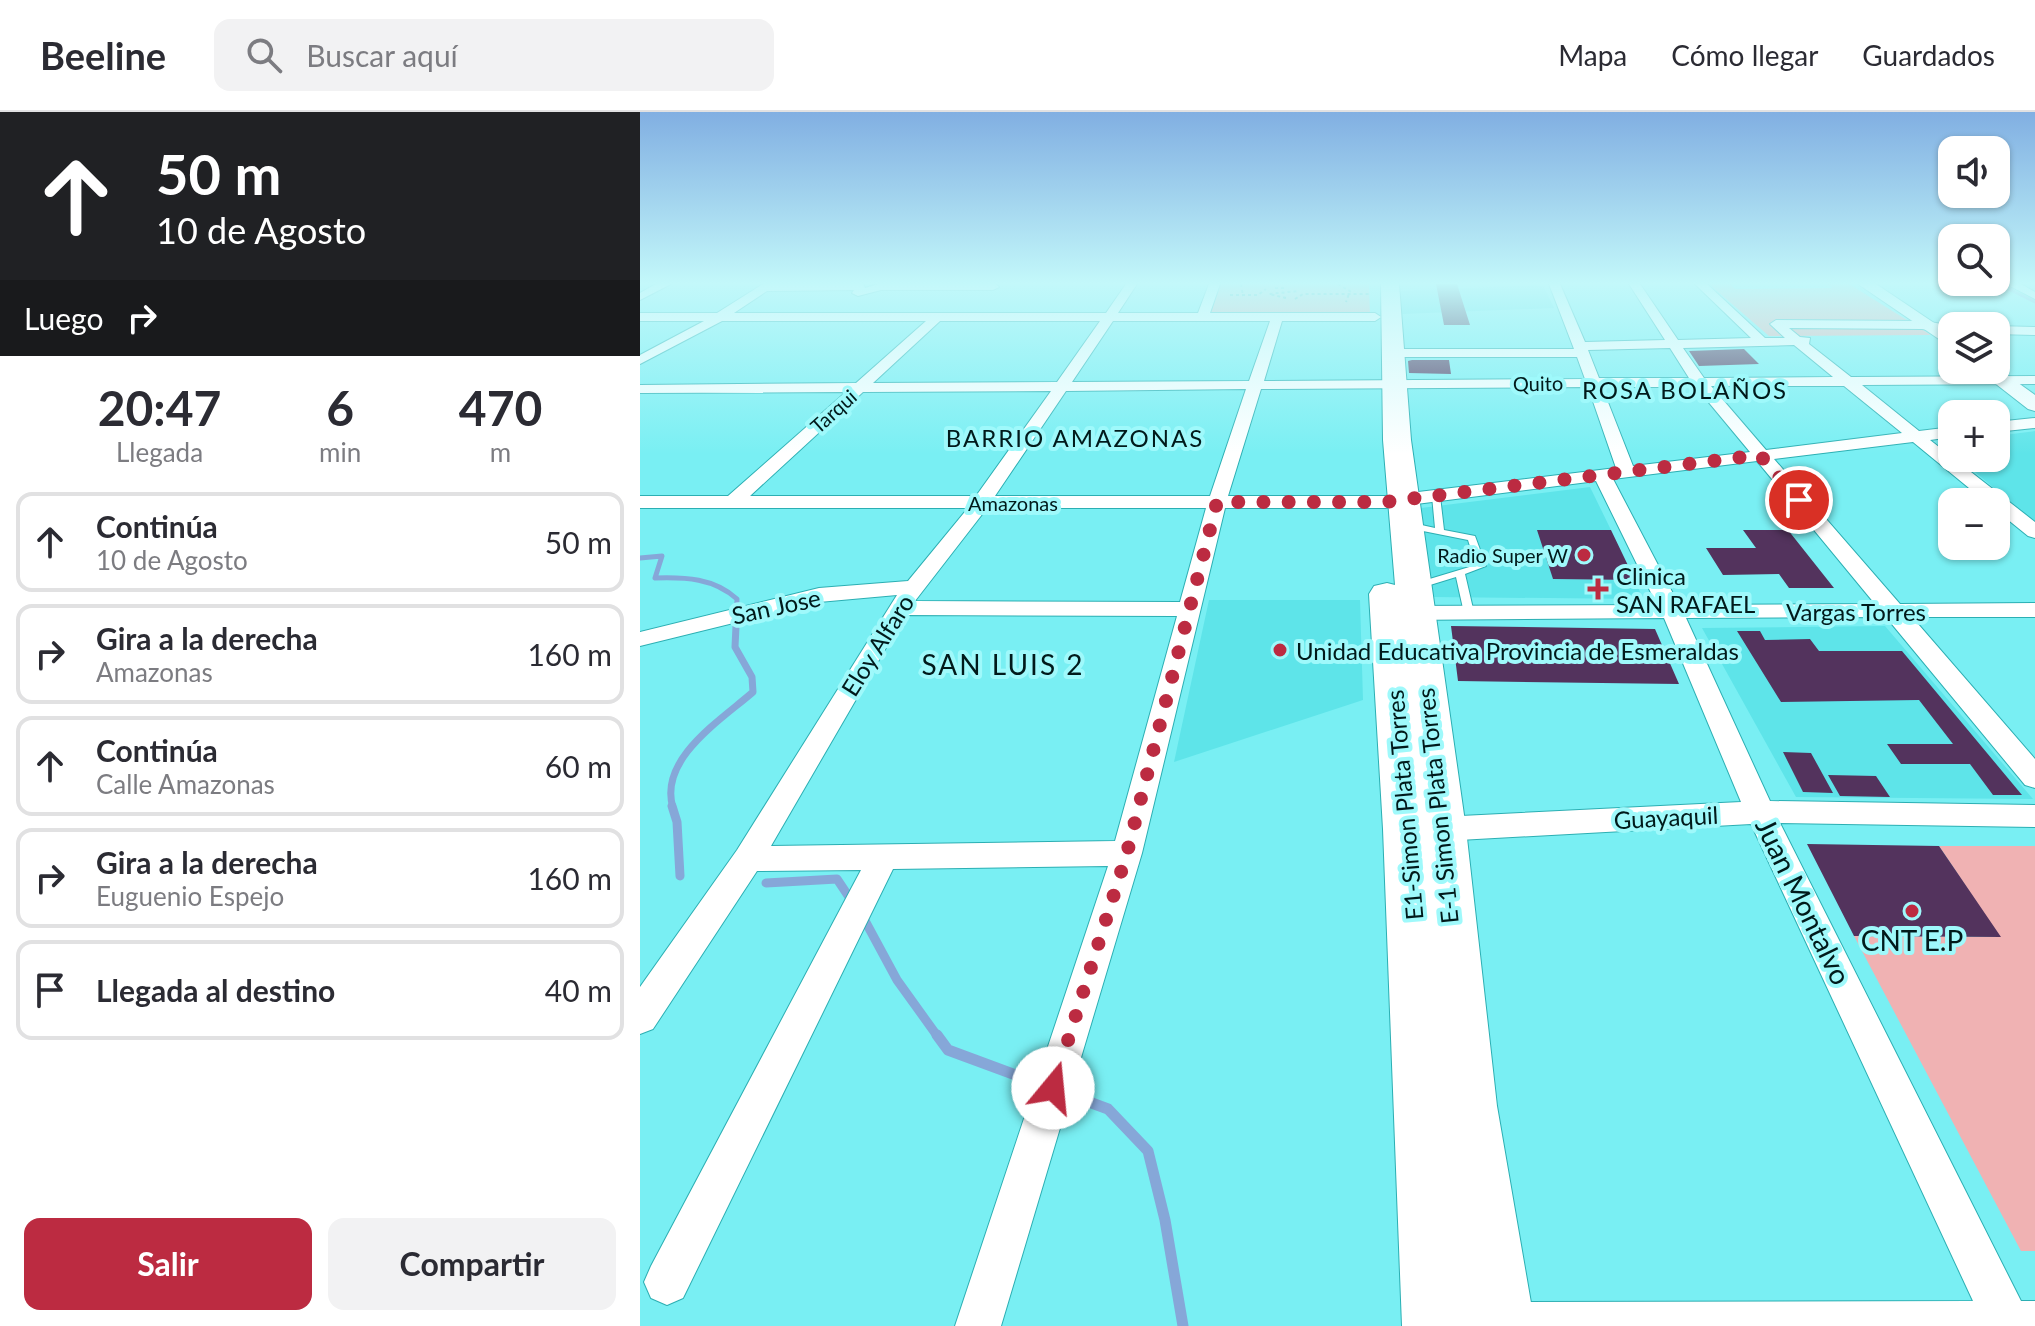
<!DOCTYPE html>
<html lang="es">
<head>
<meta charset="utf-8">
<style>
  body { margin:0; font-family:Lato,sans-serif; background:#f2f2f3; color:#2b2b33; height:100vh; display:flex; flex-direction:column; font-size:30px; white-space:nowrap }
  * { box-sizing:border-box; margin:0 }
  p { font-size:26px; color:#7c7c81 }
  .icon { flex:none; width:44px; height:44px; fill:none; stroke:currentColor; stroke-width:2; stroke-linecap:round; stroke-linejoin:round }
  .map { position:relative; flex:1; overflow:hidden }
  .sheet { display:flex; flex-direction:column; background:#fff; width:640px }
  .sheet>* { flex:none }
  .top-card { background:#202124; color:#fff; overflow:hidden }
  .controls { position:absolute; left:1298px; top:24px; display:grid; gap:16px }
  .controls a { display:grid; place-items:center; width:72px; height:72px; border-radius:16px; background:#fff; box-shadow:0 2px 6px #0004; font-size:40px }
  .pin { position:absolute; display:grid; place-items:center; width:68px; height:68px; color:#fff; margin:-34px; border:4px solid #fff; border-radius:50%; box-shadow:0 2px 8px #0007 }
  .me { position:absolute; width:88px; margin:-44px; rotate:17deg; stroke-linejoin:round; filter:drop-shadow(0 0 6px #0008) }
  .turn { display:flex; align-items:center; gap:28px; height:168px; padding:0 24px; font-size:36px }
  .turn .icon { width:104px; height:104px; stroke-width:2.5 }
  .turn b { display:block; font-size:56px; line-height:68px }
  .then { display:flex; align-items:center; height:76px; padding:0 24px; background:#0003; gap:16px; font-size:30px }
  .eta { display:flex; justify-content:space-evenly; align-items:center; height:136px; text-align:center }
  .eta b { font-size:48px; font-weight:700; line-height:56px }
  .cta { display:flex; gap:16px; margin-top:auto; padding:16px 24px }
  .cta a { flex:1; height:92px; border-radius:16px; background:#bc2b41; color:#fff; font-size:32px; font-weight:700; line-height:92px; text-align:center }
  .cta a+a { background:#f2f2f3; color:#2b2b33 }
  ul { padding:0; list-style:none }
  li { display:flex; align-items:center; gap:24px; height:100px; margin:0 16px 12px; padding:0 8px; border:4px solid #e1e1e2; border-radius:16px }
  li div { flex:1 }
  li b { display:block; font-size:30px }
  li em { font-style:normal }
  header { display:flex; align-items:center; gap:48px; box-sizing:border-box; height:112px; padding:0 40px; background:#fff; border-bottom:2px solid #e1e1e2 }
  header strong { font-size:38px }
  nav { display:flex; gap:44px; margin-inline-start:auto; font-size:28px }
  .search { width:560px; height:72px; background:#f2f2f3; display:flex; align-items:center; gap:20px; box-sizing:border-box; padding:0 28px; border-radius:16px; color:#7c7c81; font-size:30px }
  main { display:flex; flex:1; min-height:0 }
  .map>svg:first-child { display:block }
  .built { fill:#5ee4e9 }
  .green { fill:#f0b2b3 }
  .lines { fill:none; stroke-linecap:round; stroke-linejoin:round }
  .stream-far4 { stroke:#86a7d8; stroke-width:3 }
  .stream-far3 { stroke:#86a7d8; stroke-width:5 }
  .stream-far2 { stroke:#86a7d8; stroke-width:7 }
  .stream-far1 { stroke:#86a7d8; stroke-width:9 }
  .stream { stroke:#86a7d8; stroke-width:11 }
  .building { fill:#53335d }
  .lane-casing { stroke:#2cafb3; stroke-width:2 }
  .street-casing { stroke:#2cafb3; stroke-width:2 }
  .secondary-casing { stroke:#2cafb3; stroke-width:2 }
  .highway-casing { stroke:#2cafb3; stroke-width:2 }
  .path { stroke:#469496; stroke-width:2; stroke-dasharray:3 3; stroke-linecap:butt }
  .lane { fill:#fff; fill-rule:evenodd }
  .street { fill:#fff; fill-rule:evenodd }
  .secondary { fill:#fff; fill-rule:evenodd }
  .highway { fill:#fff; fill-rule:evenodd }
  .route { stroke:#bc2b41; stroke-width:14; stroke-dasharray:0 25.2 }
  .poi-dot { fill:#bc2b41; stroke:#9ff9fb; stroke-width:3 }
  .labels { text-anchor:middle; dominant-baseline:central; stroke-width:8; stroke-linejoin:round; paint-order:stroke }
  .far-street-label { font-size:20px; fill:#011a1b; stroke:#9ff9fb }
  .far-poi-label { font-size:20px; fill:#011a1b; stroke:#9ff9fb; text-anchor:end }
  .far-quarter-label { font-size:24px; letter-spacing:2px; fill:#011a1b; stroke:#9ff9fb }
  .poi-label { font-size:24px; fill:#011a1b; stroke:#9ff9fb; text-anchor:start }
  .street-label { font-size:24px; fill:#011a1b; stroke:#9ff9fb }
  .quarter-label { font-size:28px; letter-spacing:2px; fill:#011a1b; stroke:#9ff9fb }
  .near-street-label { font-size:28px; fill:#011a1b; stroke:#9ff9fb }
  .near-poi-label { font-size:28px; fill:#011a1b; stroke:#9ff9fb }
</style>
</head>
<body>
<header>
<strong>Beeline</strong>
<div class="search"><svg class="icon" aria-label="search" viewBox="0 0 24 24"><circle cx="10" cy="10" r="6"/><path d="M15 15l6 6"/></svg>Buscar aquí</div>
<nav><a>Mapa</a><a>Cómo llegar</a><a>Guardados</a></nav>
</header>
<main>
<section class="sheet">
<div class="top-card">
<div class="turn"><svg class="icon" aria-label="ahead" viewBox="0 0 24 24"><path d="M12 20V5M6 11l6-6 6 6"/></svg><div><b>50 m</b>10 de Agosto</div></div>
<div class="then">Luego<svg class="icon" aria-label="right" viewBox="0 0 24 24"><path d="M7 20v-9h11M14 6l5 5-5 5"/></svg></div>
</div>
<div class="eta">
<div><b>20:47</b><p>Llegada</p></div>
<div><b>6</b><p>min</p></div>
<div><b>470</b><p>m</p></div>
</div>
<ul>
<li><svg class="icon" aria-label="ahead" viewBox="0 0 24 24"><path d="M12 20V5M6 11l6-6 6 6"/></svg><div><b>Continúa</b><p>10 de Agosto</p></div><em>50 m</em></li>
<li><svg class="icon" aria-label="right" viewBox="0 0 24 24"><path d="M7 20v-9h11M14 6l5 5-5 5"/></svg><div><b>Gira a la derecha</b><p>Amazonas</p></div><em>160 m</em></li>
<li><svg class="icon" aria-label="ahead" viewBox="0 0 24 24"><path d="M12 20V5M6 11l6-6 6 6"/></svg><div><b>Continúa</b><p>Calle Amazonas</p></div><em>60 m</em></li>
<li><svg class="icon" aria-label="right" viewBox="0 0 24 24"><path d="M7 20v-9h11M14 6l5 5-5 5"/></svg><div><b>Gira a la derecha</b><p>Euguenio Espejo</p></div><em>160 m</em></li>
<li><svg class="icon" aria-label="arrive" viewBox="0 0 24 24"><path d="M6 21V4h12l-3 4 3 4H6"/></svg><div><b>Llegada al destino</b></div><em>40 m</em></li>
</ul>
<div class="cta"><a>Salir</a><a>Compartir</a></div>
</section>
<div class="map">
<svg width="1395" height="1214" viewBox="0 0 1395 1214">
  <rect width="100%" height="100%" fill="#79eff3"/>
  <!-- built -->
  <path class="built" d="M895 173 904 175 914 196 762 202 756 179Z
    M1395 319V410L1318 346H1356V324Z
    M950 375 971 418H898L913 467 995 468 1003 487 793 485 781 396Z
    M569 488H720L723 588 534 650Z
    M1245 514 1393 687 1156 685 1062 516Z"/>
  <!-- green -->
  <path class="green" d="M580 172H729L730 203 567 204Z
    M1069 172H1090L1095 177 1192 176 1188 172H1209L1291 223 1129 224Z
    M1299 734H1395V1139H1381L1214 824 1360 825Z"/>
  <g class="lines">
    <!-- stream-far4 -->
    <path class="stream-far4" d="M1359 172 1395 190"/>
    <!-- stream-far3 -->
    <path class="stream-far3" d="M0 446 22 444 15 466C45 465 74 466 97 487L96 516"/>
    <!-- stream-far2 -->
    <path class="stream-far2" d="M33 696C18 647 81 608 113 580L112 565 95 535 96 514"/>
    <!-- stream-far1 -->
    <path class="stream-far1" d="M32 694 37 710 40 764
      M126 771 197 767 211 788
      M223 805 257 868 298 925"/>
    <!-- stream -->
    <path class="stream" d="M297 923 308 938 403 973
      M422 980 468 997 508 1039 525 1108 543 1214"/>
  </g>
  <!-- building -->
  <path class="building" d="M796 172H817L830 213H804Z
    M1104 237 1119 252 1059 254 1049 239Z
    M772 248H809L811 262 769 261 768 249Z
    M897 418H971L995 468 913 467Z
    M1103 418H1148L1194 476H1149L1139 462 1083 463 1066 436H1116Z
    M811 514 1015 517 1039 572 818 569Z
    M1097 519H1120L1125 528 1170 527 1179 539H1262L1382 683H1353L1330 652H1261L1247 632H1313L1279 588 1141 590Z
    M1143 640 1171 641 1193 681 1163 680Z
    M1188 663 1236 664 1250 685 1200 684Z
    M1167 732 1299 734 1361 825 1214 824Z"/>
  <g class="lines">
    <defs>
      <path id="lane" d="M796 381 800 384 804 418 835 424 846 454 825 462 834 501 833 503H825L824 501 816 465 777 477 772 474 773 472 836 453 828 428 768 416 764 413 768 410 795 416 792 384Z"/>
      <path id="street" d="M16 172H31L0 188V181Z
        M123 172H223L225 176 238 172H356L359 175 353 178H241L218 184 212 181 214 178 127 179 94 201H466L486 172H497L478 201H558L569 172H580L570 201H735L741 205 735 209H642L624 269 945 267 937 245H753L746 241 753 237H934L909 172H920L945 230 1025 228 989 172H1000L1038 228 1111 226 1055 172H1067L1125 226H1145L1130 212 1136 208 1283 209 1315 214H1312V221L1282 217 1149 216 1160 225 1170 226 1169 232 1211 265 1395 264V272L1222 273 1279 319 1312 315V325L1290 328 1395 410V426L1388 424 1356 398V390H1346L1273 330 1134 347 1260 492 1395 491V505H1272L1395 647V676L1385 673 1246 505 1046 506 1130 689 1395 693V715L1140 711 1381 1189H1395V1214H839L846 1197 862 1190 1333 1189 1111 712 801 729 790 725 786 717 790 709 801 705 1101 690 1024 506 760 508 749 501 760 494 1017 493 956 369 745 396H585L502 741 361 1214H315L468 754 253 757 43 1186 27 1193 11 1186 4 1170 11 1154 221 758 117 759 13 917 0 922V875L97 738 257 483 179 490 0 534V520L179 476 268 469 328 396H0V384H88L206 280 0 281V273L216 271 286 209H82L0 252V243L64 209H0V201H77ZM300 209H460L417 270 233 271ZM473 209H630L609 269 432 270ZM1154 233 1193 265 1064 266 1043 236ZM1030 236 1049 266H959L948 238ZM1071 274H1204L1262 321 1126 338ZM948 275 976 356 745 384H588L621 277ZM962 275H1056L1110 340 993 354ZM606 277 570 384H355L426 279ZM411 279 336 384H110L223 280ZM1117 349 1235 492 1039 493 973 367ZM347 396H566L540 490 275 489ZM265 503 537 504 475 729 131 734Z
        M1366 172H1381L1395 180V187Z
        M1356 214 1395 215V223L1356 222Z
        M1395 306V316L1356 320V310Z"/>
      <path id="secondary" d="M1218 172H1236L1312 223V236Z
        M1356 255 1395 283V299L1388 297 1338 258H1356Z"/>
      <path id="highway" d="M741 172H759L771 328 826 717 857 994 895 1214H762L743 717 729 482 734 474 747 471 755 473 743 328Z"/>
    </defs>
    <!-- lane casing -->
    <use href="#lane" class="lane-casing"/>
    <!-- street casing -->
    <use href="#street" class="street-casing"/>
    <!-- secondary casing -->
    <use href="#secondary" class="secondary-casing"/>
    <!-- highway casing -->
    <use href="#highway" class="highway-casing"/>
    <!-- path -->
    <path class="path" d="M601 172 603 184
      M698 172 710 179 706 190
      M635 176H646
      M590 183H618L626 177
      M646 186 629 182 658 179
      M655 187 663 182H729"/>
    <!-- lane -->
    <use href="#lane" class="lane"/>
    <!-- street -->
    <use href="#street" class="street"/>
    <!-- secondary -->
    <use href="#secondary" class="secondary"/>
    <!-- highway -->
    <use href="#highway" class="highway"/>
  </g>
  <!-- sky -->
  <linearGradient id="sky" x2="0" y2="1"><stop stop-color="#81afe2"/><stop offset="0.5" stop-color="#c3f8fa"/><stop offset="1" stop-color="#c3f8fa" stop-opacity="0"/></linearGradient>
  <rect width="1395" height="342" fill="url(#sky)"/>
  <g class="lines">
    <!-- route -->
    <path class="route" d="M413 976 487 741 577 390H745L1120 343 1159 388"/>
  </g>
  <!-- markers -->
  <g class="poi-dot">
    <circle cx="944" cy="443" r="8"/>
    <path d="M954 465h8v8h8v8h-8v8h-8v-8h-8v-8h8z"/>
    <circle cx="640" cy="538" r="8"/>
    <circle cx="1272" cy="799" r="8"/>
  </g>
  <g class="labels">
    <!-- far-street labels -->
    <g class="far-street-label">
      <text transform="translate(898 271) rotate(-1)">Quito</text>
      <text transform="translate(193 299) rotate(-42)">Tarqui</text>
      <text x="373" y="391">Amazonas</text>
    </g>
    <!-- far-poi labels -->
    <g class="far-poi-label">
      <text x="928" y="443">Radio Super W</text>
    </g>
    <!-- far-quarter labels -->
    <g class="far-quarter-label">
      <text x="1045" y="277">ROSA BOLAÑOS</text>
      <text x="435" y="325">BARRIO AMAZONAS</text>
    </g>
    <!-- poi labels -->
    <g class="poi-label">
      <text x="976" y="463">Clinica<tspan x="976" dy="28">SAN RAFAEL</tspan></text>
      <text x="656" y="538">Unidad Educativa Provincia de Esmeraldas</text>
    </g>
    <!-- street labels -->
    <g class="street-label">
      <text transform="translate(136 494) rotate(-12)">San Jose</text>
      <text x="1216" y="499">Vargas Torres</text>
      <text transform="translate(237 533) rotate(-58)">Eloy Alfaro</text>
      <text transform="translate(764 693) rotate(-95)">E1-Simon Plata Torres</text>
      <text transform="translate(797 694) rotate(-96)">E-1 Simon Plata Torres</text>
      <text transform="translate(1026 705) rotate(-3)">Guayaquil</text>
    </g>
    <!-- quarter labels -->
    <g class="quarter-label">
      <text x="363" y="552">SAN LUIS 2</text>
    </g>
    <!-- near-street labels -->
    <g class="near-street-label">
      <text transform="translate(1164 789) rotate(64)">Juan Montalvo</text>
    </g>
    <!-- near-poi labels -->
    <g class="near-poi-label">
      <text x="1272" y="828">CNT E.P</text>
    </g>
  </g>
</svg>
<div class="controls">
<a><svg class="icon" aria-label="sound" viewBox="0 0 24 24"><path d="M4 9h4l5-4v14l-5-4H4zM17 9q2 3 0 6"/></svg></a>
<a><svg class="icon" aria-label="search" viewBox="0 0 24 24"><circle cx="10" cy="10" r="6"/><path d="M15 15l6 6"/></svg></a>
<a><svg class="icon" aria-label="layers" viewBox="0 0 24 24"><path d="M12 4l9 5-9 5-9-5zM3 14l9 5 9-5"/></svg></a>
<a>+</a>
<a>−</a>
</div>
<div class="pin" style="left:1159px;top:388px;background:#d93025"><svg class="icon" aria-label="arrive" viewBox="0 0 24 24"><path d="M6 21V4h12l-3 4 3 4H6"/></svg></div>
<svg class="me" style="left:413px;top:976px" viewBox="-20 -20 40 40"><circle r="19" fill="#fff"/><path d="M0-13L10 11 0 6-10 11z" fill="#bc2b41"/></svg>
</div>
</main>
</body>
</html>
